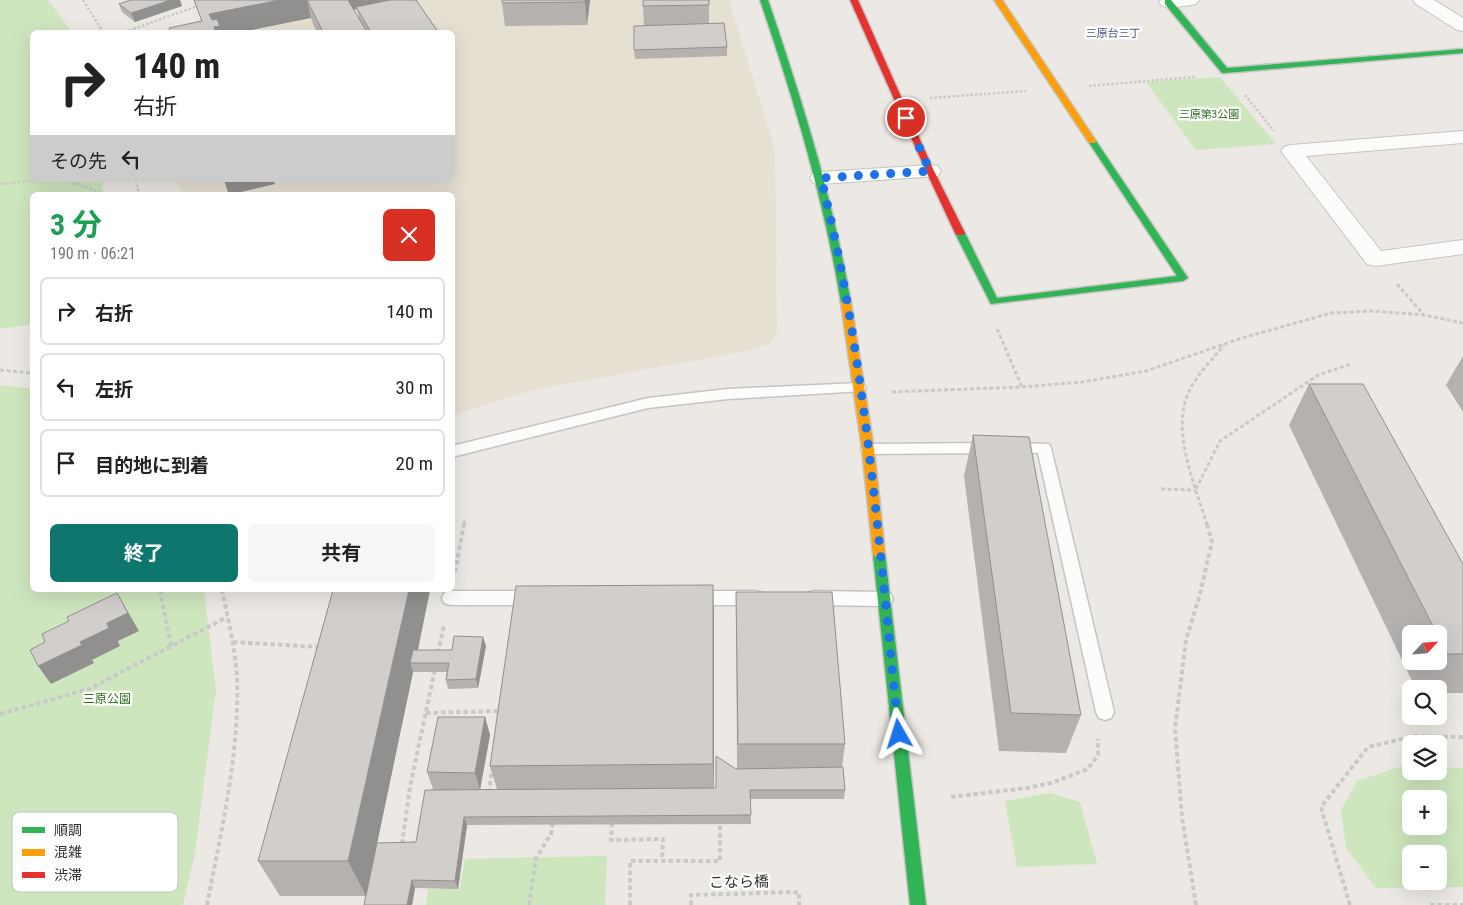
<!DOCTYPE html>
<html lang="ja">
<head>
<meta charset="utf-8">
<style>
  body { margin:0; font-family:"Roboto Condensed","Noto Sans JP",sans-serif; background:#f6f6f6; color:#222; height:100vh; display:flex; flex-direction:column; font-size:19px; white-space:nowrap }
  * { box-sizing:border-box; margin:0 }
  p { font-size:16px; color:#767676 }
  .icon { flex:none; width:28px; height:28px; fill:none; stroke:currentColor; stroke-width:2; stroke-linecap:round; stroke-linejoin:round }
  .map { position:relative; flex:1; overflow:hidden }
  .side { position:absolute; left:30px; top:192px; width:425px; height:400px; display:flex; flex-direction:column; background:#fff; border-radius:8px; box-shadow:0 5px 20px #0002 }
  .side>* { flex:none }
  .hud { position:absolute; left:30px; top:30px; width:425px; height:152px; border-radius:8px; box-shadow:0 5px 20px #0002; background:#fff; color:#222; overflow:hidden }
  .needle { width:32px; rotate:64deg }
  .fabs { position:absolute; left:1402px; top:625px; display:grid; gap:10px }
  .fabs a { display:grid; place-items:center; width:45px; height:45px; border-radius:8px; background:#fff; box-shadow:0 5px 20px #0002; font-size:25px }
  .pin { position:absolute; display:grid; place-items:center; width:42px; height:42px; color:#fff; margin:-21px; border:2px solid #fff; border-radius:50%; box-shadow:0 1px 5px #0007 }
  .me { position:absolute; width:55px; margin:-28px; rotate:354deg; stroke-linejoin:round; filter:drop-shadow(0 0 4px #0008) }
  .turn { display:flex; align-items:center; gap:18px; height:105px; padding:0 20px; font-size:22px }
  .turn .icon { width:65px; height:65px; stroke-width:2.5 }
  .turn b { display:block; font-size:35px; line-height:42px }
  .then { display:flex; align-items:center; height:48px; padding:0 20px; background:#0003; gap:10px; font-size:19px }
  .round { display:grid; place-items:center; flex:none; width:52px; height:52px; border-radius:8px; background:#f6f6f6 }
  .summary { display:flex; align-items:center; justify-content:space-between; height:85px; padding:0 20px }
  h1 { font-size:30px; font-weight:700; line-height:38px; color:#1e9e55 }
  .action { display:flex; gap:10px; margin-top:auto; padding:10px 20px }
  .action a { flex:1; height:58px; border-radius:8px; background:#0f766e; color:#fff; font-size:20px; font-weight:700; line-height:58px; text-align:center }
  .action a+a { background:#f6f6f6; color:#222 }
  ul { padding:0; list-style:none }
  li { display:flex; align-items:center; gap:15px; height:68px; margin:0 10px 8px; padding:0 10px; border:2px solid #e0e0e0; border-radius:8px }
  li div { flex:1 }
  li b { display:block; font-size:19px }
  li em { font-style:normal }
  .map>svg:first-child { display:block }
  .education { fill:#e6e0d3 }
  .green { fill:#cee6be; fill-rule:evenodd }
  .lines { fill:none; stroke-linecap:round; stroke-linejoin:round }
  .lane-casing { stroke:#c5c4c5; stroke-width:3 }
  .street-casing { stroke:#c5c4c5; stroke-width:2 }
  .fast-casing { stroke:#c5c4c5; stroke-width:3 }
  .slow-casing { stroke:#c5c4c5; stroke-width:3 }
  .jam-casing { stroke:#c5c4c5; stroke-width:3 }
  .path-far2 { stroke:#c9c9c8; stroke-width:2.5; stroke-dasharray:2.5 2; stroke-linecap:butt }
  .path-far1 { stroke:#c9c9c8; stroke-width:3; stroke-dasharray:4 2.5; stroke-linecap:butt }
  .path { stroke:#c9c9c8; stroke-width:4; stroke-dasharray:4.5 3; stroke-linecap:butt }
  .lane { fill:#fcfcfb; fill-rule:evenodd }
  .street { fill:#fcfcfb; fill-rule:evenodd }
  .fast { fill:#30b455; fill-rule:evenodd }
  .slow { fill:#ff9f0a; fill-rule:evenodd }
  .jam { fill:#e5322d; fill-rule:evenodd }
  .wall { fill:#b4b1af; fill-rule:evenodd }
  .shaded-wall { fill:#92908e }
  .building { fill:#d1cecb; stroke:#92908e }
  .route { stroke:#1a73e8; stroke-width:9; stroke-dasharray:0 16.2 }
  .labels { text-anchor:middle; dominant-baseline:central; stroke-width:4.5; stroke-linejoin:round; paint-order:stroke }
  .far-neighbourhood-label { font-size:11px; fill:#4d5680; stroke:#fff }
  .far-park-label { font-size:11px; fill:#2c6e1b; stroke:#fff }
  .park-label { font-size:12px; fill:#2c6e1b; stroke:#fff }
  .near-street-label { font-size:15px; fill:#2e2e2e; stroke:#fff }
  .key { fill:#fff; stroke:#c0c0c0; stroke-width:1 }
  .key-label { font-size:14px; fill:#2e2e2e }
</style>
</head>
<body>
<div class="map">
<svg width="1463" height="905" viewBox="0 0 1463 905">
  <rect width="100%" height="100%" fill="#ece8e4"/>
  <!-- education -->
  <path class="education" d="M251 0H729L775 150 777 332 769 344 747 351 533 390 453 415 452 195H191L178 189 177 180H452V32H167Z"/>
  <!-- green -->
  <path class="green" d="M0 0H48L72 32H32V180H102L104 195H32V324L0 329Z
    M1220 77 1271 138 1276 144 1196 150 1146 82Z
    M0 385 32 389V590H204L216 690 195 853 183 905H0Z
    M1402 766H1411V771H1439V767L1463 768V887L1376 888 1346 848 1341 810 1357 781ZM1411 799H1439V826H1411ZM1411 854H1439V881H1411Z
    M1050 793 1080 802 1097 864 1017 867 1005 801Z
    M607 856 605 905H426L428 889 460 888 465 859Z"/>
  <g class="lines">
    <defs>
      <path id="lane" d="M859 383 864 385 866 388 864 391 728 399 648 408 452 457V446L648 398 728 389Z
        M989 443 994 444 996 448 994 452 989 453 868 454 863 453 861 449 863 445 868 444Z
        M1012 443 1049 444 1051 448 1114 712 1111 718 1105 720 1099 718 1096 712 1038 453 1007 452 1005 448 1007 444Z
        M450 591H533L539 593 541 598 539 603 533 605H450L444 603 442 598 444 593Z
        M694 591H756L762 593 764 598 762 603 756 605H694L688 603 686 598 688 593Z
        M814 591 885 592 891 594 893 599 891 604 885 606 814 605 808 603 806 598 808 593Z"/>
      <path id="street" d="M1161 0H1199L1196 4C1185 6 1173 8 1162 6L1159 2Z
        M1413 0H1434L1463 18V31L1457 30 1416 4Z
        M1463 131V143L1306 156 1381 251 1463 240V254L1375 266 1367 264 1281 151 1284 147 1291 145Z
        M930 165 938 166 941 171 938 176 821 184 813 183 810 178 813 173 821 172Z"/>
      <path id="fast" d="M760 0H768C802 100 833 199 851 303L850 305 846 306 841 303C824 199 794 100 760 0Z
        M1165 0H1171L1227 68 1463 49V53L1225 73H1222L1165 4Z
        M1092 138 1096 141 1188 278 1183 281 991 304 955 233 957 231H963L965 233 997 298 1177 276 1088 141Z
        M879 549 883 551 885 554 926 905H910L873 554 875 551Z"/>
      <path id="slow" d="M994 0H1002L1096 141 1095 143H1089Z
        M846 300 851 303 874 449 885 554 883 557H875L873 554 862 449 841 303Z"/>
      <path id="jam" d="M850 0H858L934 171 965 233 963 235H957L955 233 926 171Z"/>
    </defs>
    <!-- lane casing -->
    <use href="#lane" class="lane-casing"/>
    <!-- street casing -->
    <use href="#street" class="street-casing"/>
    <!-- fast casing -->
    <use href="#fast" class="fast-casing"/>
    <!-- slow casing -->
    <use href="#slow" class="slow-casing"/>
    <!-- jam casing -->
    <use href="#jam" class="jam-casing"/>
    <!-- path-far2 -->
    <path class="path-far2" d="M83 0 103 32
      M125 32 200 5
      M1089 86 1195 77
      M1245 95 1274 131
      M930 98 1026 91
      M64 180 109 195
      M136 180 139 195
      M0 184 36 180"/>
    <!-- path-far1 -->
    <path class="path-far1" d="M1397 284 1424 315
      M997 329 1022 387
      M0 370 32 373
      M892 392 1022 387 1082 382 1146 371 1242 338 1331 313 1373 311 1424 315 1463 323
      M1161 489 1195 490
      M1196 489 1220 441 1318 375 1351 364
      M464 525 465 519
      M1207 525C1195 484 1167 424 1193 384 1201 370 1214 358 1224 345"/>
    <!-- path -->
    <path class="path" d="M455 572 464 524
      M160 590 171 646
      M233 642 319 647
      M438 653 444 625
      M426 713 498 711V713
      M0 714 89 689 227 617
      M489 793 492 769
      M951 797 1027 788 1051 783 1088 769 1098 755V739
      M612 823 611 840 663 839 662 860
      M402 844 410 787 435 669
      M207 905C221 831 240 753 237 677 235 648 228 619 222 590
      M529 905 536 858 551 834 553 820
      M630 905V861H720V821
      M691 905V895L799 892V905
      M1196 905 1182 817 1175 728 1186 640 1200 594 1212 542 1207 524
      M1350 905 1321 807 1368 747 1415 736 1463 737
      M1430 905H1463"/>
    <!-- lane -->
    <use href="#lane" class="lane"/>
    <!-- street -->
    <use href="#street" class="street"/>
    <!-- fast -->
    <use href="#fast" class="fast"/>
    <!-- slow -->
    <use href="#slow" class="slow"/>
    <!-- jam -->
    <use href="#jam" class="jam"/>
  </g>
  <!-- wall -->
  <path class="wall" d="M130 0H180L182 6 135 22 122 12 119 4Z
    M194 0H416L439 32H317L313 24 311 18 202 22ZM357 9 359 18 354 10Z
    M590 0 587 25 505 26 502 3Z
    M709 0V24L727 47V56L635 59 634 50 644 26 643 6Z
    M1463 356V412L1446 385Z
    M1309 384 1463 564V693H1439V689H1416L1289 425ZM1411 634H1439V661H1411Z
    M973 435 1081 715 1066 753 999 751 964 476Z
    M713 585 714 788H716L737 769 736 592 845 744 842 767 845 790 844 799H750L751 824 467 825 458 889 415 888 412 905H364L366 896H280L258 861 333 590H430L418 650H452L483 637 486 646 478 688 448 689 446 680 447 672H413L377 844 416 842 433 789 427 772 485 717 490 735 480 789H497L490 766Z"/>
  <!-- shaded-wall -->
  <path class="shaded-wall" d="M171 0H180L182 6 135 22 131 13Z
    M280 0H335H307L311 18 242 32H215L209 14Z
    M345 0H401L356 7 357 9 347 11Z
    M585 0H590L587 25 585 2Z
    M224 180H273L275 184 229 195Z
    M713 585 714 617V794L713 764Z
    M409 590H430L415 663H410L413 672 366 896 348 861Z
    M117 593 139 631 118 641 120 646 92 660 94 663 51 684 38 666 80 642 107 623Z
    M483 637 486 646 478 688 476 679Z
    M485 717 490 735 480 790 475 773Z
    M464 817 467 825 458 889 455 881Z
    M412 880 415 888 412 905H407Z"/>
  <!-- building -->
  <path class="building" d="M130 0H171L131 13 119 4Z
    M194 0H280L209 14 212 20 217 19 220 26 214 27 216 32H171L169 28 202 21Z
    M307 0H348L367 32H323Z
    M390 0H416L438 32H371L356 7Z
    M502 0H585V2L502 3Z
    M643 0H709V5L643 6Z
    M724 23 727 47 634 50V26Z
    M1309 384H1363L1463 564V654H1447L1439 638V634H1437Z
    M973 435 1029 437 1081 715 1011 713Z
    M713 585V764L490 766 516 586Z
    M333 590H409L348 861H258Z
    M736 592H832L845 744H738Z
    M117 593 128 613 107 623 109 628 80 642 82 645 38 666 30 650 45 642 42 634 69 621 67 617Z
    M454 636 483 637 476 679 446 680 449 663H410L413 650H452Z
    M438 717H485L475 773 427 772Z
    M716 756 736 769 843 767 845 790H750L751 815 464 817 455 881 412 880 407 905H364L377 843 416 842 425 790 716 788Z"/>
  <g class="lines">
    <!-- route -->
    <path class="route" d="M899 734C879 550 866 358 821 178L930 171 906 118"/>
  </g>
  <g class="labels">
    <!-- far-neighbourhood labels -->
    <g class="far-neighbourhood-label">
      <text x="1113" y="33">三原台三丁</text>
    </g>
    <!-- far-park labels -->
    <g class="far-park-label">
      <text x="1209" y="114">三原第3公園</text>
    </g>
    <!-- park labels -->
    <g class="park-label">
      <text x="107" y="699">三原公園</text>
    </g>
    <!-- near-street labels -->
    <g class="near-street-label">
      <text transform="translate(739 882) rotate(-1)">こなら橋</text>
    </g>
  </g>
  <!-- legend -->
  <rect x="12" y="812" width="166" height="80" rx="8" class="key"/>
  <rect x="22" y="827" width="23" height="6" fill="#30b455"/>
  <rect x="22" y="849" width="23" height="7" fill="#ff9f0a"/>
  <rect x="22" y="872" width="23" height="6" fill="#e5322d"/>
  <g class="key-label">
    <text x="54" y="835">順調</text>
    <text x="54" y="857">混雑</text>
    <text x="54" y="880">渋滞</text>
  </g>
</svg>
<div class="fabs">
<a><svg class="needle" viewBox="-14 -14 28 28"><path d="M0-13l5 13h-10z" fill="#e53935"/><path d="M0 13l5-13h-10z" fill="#767676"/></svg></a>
<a><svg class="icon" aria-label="search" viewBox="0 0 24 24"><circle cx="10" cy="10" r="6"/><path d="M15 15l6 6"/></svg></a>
<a><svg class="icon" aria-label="layers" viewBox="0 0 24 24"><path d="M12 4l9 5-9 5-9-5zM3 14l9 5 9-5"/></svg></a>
<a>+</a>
<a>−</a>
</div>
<div class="pin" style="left:906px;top:118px;background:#d93025"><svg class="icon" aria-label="arrive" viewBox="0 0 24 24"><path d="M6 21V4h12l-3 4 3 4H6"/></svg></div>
<svg class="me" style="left:899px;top:734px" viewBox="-20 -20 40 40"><path d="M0-17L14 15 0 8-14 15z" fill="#1a73e8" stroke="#fff" stroke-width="4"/></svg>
<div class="hud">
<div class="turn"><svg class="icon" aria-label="right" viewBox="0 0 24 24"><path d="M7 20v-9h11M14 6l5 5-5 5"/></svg><div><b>140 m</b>右折</div></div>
<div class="then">その先<svg class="icon" aria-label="left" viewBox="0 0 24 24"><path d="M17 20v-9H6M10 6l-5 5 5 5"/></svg></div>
</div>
<section class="side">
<div class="summary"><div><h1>3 分</h1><p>190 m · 06:21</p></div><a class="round" style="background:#d93025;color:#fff"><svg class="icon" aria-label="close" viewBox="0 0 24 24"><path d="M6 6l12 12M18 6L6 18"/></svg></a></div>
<ul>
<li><svg class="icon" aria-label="right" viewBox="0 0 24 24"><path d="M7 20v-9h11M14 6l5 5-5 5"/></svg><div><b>右折</b></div><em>140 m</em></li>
<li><svg class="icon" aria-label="left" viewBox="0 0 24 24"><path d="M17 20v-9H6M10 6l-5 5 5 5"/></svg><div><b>左折</b></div><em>30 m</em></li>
<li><svg class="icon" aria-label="arrive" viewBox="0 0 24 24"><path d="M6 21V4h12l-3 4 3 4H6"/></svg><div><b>目的地に到着</b></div><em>20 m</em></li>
</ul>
<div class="action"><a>終了</a><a>共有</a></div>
</section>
</div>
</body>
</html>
